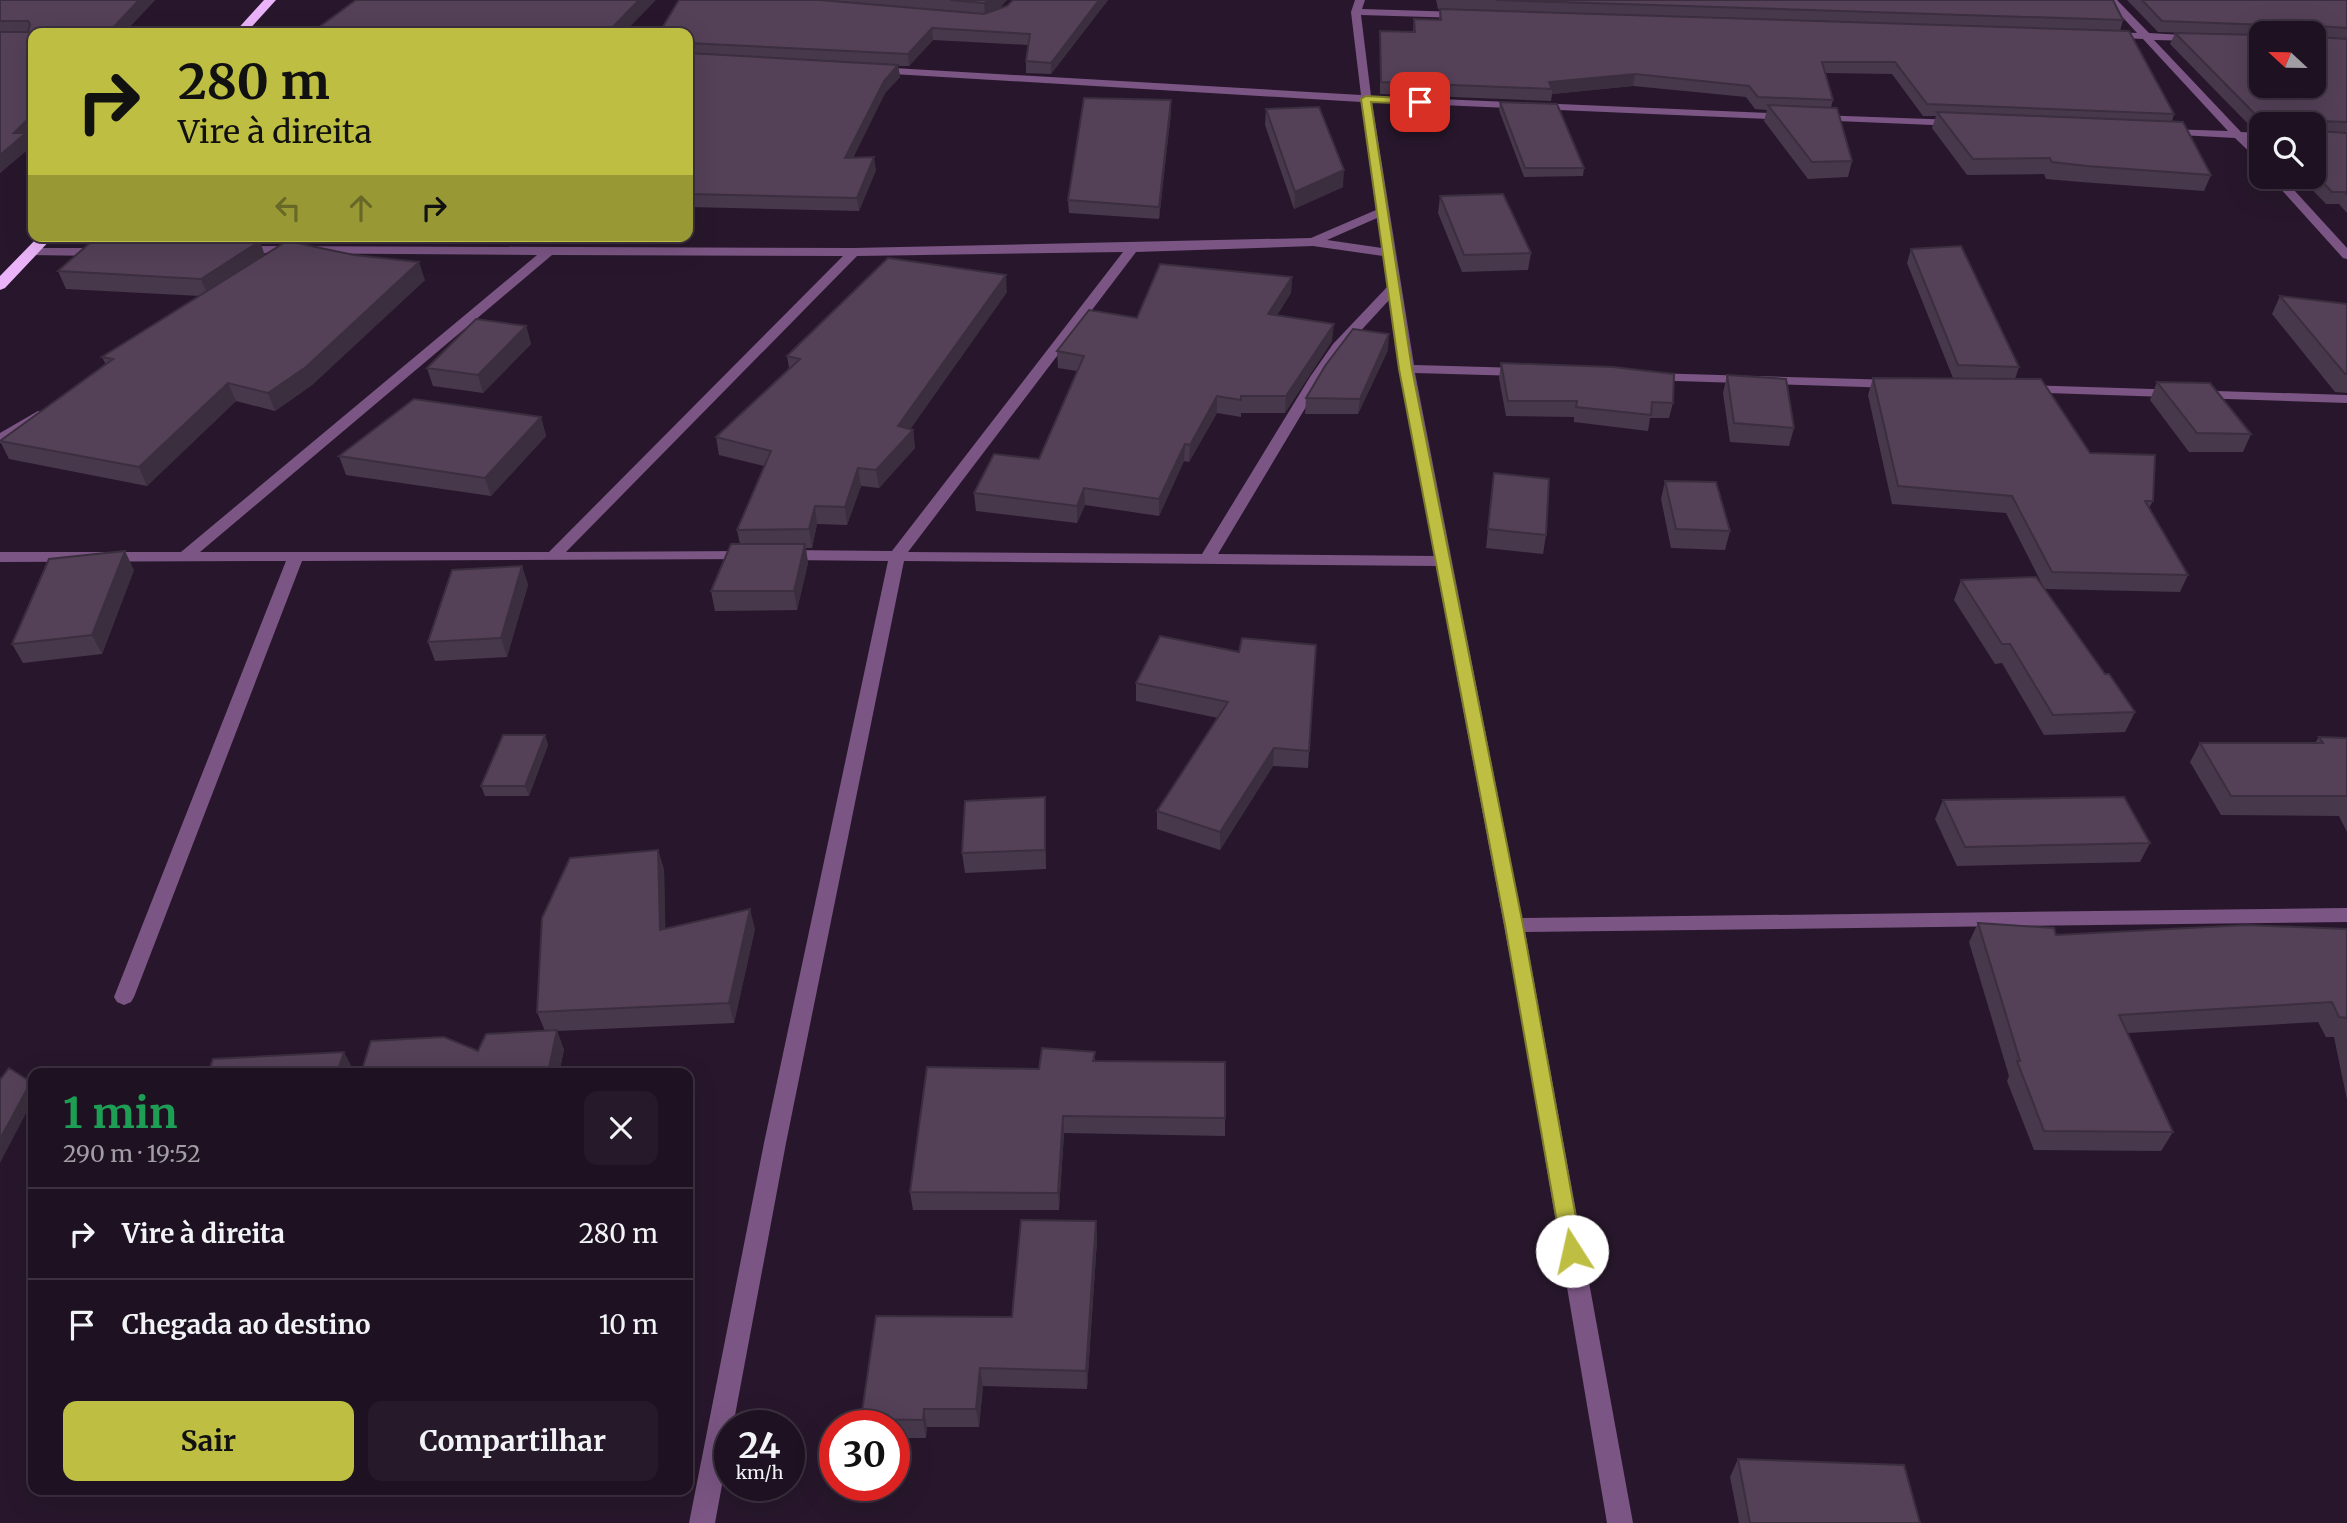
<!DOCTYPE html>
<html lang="pt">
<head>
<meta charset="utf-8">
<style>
  body { margin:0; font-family:Merriweather,serif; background:#261a2a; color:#f1f3f6; height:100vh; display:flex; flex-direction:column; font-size:26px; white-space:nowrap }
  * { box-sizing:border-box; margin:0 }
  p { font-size:23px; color:#a19da5 }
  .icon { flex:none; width:38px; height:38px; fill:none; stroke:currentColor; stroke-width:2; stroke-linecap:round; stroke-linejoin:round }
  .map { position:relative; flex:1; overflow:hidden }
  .panel { position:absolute; left:28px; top:1068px; width:665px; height:427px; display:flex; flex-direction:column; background:#1e1121; border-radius:14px; box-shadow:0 7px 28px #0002,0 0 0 2px #3c313f }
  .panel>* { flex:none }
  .top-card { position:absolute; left:28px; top:28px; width:665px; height:214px; border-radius:14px; box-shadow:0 7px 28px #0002,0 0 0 2px #3c313f; background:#bebf42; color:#111; overflow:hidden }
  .needle { width:46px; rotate:292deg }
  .buttons { position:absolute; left:2249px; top:21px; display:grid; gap:14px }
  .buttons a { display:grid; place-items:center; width:77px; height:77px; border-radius:14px; background:#1e1121; box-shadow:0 7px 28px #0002,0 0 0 2px #3c313f; font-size:35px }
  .speed { position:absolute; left:714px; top:1410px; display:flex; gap:14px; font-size:35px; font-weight:700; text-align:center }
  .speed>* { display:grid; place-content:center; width:91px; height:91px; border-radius:50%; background:#1e1121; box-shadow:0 7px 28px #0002,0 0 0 2px #3c313f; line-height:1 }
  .speed small { font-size:18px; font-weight:400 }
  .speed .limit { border:10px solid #d22; background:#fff; color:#111 }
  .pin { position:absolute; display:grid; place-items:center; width:60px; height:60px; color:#fff; margin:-30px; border-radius:14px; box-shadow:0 4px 10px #0006 }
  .me { position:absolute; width:77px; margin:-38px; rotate:350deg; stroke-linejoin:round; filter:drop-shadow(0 0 5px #0008) }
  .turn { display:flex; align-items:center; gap:24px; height:147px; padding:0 35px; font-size:32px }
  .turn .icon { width:91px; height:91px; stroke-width:2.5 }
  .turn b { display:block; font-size:49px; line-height:60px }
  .lanes { display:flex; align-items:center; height:66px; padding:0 35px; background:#0003; justify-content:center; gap:35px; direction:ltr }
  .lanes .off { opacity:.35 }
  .round { display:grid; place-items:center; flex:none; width:74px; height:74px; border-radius:14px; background:#261a2a }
  .headline { display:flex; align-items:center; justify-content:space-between; height:119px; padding:0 35px }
  h1 { font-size:42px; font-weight:700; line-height:52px; color:#1e9e55 }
  .primary-button { display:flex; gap:14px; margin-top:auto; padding:14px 35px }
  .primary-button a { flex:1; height:80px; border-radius:14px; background:#bebf42; color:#111; font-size:28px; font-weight:700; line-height:80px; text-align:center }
  .primary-button a+a { background:#261a2a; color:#f1f3f6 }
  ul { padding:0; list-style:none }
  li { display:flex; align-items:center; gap:21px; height:91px; padding:0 35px; border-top:2px solid #3c313f }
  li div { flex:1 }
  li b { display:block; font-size:26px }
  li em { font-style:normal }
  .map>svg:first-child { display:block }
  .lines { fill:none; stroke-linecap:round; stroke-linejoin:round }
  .street { fill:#7b5684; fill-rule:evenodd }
  .highway { fill:#ebb3f9; fill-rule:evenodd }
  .wall { fill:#48384c; fill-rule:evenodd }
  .shaded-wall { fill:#3b2e3e }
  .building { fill:#544158; stroke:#3b2e3e; stroke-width:2 }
  .route { fill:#bebf42; stroke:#7c7c2b; stroke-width:2 }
</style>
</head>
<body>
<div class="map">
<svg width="2347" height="1523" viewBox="0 0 2347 1523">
  <rect width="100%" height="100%" fill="#28172c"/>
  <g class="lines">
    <!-- street -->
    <path class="street" d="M1355 0H1365L1362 9 1461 12 1466 15 1461 18 1361 15 1371 96 1789 114 1794 117 1789 120 1372 102 1414 365 1521 368 1528 372 1521 376 1415 373 1522 918 2347 908V922L1525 932 1633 1523H1607L1520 1010 1436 566 904 561 786 1143 733 1426H730V1442L715 1523H689L764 1143 888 561 784 560 776 555 784 550 892 551 1123 252 857 256 566 552 749 551 754 553 757 556 754 559 302 561 134 997 131 1002 124 1005 117 1002 114 997 286 561 0 562V552H181L537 255 237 253 235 250 241 246 854 248 1311 238 1376 210 1361 102 876 73 871 70 876 67 1361 95 1351 12ZM1377 218 1382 248 1327 240ZM1313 246 1383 256 1388 286 1333 344 1310 377 1202 554 908 552 1136 252ZM552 255 843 256 549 552H200ZM1390 299 1399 369 1435 556 1218 554 1322 380 1343 350Z
      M2107 0H2117L2149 33 2200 36 2201 38 2196 41 2154 40 2241 132 2261 133V139H2247L2261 153V163L2235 138 2162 134 2160 132 2166 129 2228 131 2143 39 2105 37 2104 35 2109 32 2137 33Z
      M1817 115 1957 120 1962 123 1957 126 1813 120V116Z
      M2270 177H2282L2347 248V259L2343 258Z
      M32 248H101L107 252 101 256 28 255 26 252Z
      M1650 373 1895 380 1902 384 1895 388 1645 380 1643 377Z
      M2025 385 2347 395V403L2020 392V386Z
      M38 411 43 412V418L0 443V433Z"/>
    <!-- highway -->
    <path class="highway" d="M264 0H276L246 33H234Z
      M39 236H54L5 288 0 290V276Z"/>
  </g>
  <!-- wall -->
  <path class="wall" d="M0 0H155L124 33H33L28 138 32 146 0 173Z
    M679 0H1007L998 9 1108 0 1051 74 1026 73V61L1028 45 933 40 909 66H898L900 77 885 93 853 158 876 170 859 211 688 207V33Z
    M1436 0H2113L2123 20 2120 31 2174 114 2172 121 2211 175 2204 191 2081 182 2046 179 2044 174 1967 175 1932 128 1936 116H1923L1892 74 1825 73 1833 100 1831 107 1852 161 1848 177 1808 179 1764 121 1767 110 1755 109 1746 97 1633 86 1552 94 1551 101 1380 94V31L1413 32 1414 19 1439 20 1440 9 1827 21 1438 9Z
    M2127 0H2347V213L2339 204H2326L2300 177H2314V124H2261V131L2254 130 2170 44 2175 33 2218 34 2158 32ZM2261 33H2314L2261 86Z
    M1500 102 1584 168 1583 176 1524 177 1499 110Z
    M1266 109 1343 187 1294 209 1265 125Z
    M1171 112 1159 219 1069 213 1068 200Z
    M1440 196 1531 253 1528 270 1462 272 1438 213Z
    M109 236H238L232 241 265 255 425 280 312 385 275 411 236 401 147 486 9 459 0 441 106 365 102 357 200 296 66 289 58 271 112 241Z
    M1911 249 2019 367 2015 379 2090 453 2153 501 2149 508 2188 575 2180 592 2045 589 2105 674 2135 712 2125 732 2044 735 2002 663 1995 664 1954 600 1961 580 2043 586 2006 513 1892 504 1868 395 1873 378H1953L1907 263Z
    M1292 277 1291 293 1277 315 1332 341 1285 413H1241V417L1217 413 1189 462 1184 461 1159 516 1085 505 1077 523 976 511 974 493 1039 459 1077 371 1058 368 1057 351 1137 318Z
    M1007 292 910 429 913 430 915 448 879 488 861 486 847 525 817 524 812 548H806L808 563 797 610 715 611 711 591 740 544 737 530 764 466 719 455 716 437 789 368 787 356Z
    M2280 296 2347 304V393L2335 392 2272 314Z
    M526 326 531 344 483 393 433 386 427 368Z
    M1388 350 1358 414H1305L1306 398Z
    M1501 363 1673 403 1669 418H1650L1648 431 1574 422V417L1506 416 1499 378Z
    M1727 375 1794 428 1789 446 1730 442 1723 393Z
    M2157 382 2251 434 2243 452H2189L2150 400Z
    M541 417 546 436 491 496 346 475 339 456Z
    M1494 473 1546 535 1543 554 1486 548Z
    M1665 481 1730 531 1725 550 1671 548 1661 499Z
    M522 566 528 585 507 657 435 661 428 642Z
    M134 570 102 654 23 663 12 644Z
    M1316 645 1308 768 1273 766 1220 850 1157 829V811L1218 718 1136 701V683L1239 652Z
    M545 735 548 745 529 796H485L481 786Z
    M2319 737 2347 738V832L2339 816 2221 815 2190 762 2200 743H2315Z
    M1943 800 2150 843 2140 862 1957 866 1935 819Z
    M1046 817V869L965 873 962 853Z
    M658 850 664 870 665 929H755L734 1023 557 1031 564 1050 559 1073H361L478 1051 545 1031 537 1012Z
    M1978 923 2056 935 2347 929V1100L2334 1037H2326L2318 1022 2128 1033 2173 1132 2161 1151 2034 1150 2007 1081 2009 1076 1969 942Z
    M1095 1052V1061L1225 1118V1136L1064 1133 1059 1210H913L910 1192 1039 1069Z
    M1096 1221 1097 1240 1087 1389 983 1386 979 1427H927L926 1438H894V1426H863L861 1419 1012 1317Z
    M1738 1459 1920 1523H1739L1730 1477Z"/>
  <!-- shaded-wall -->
  <path class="shaded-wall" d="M139 0H155L124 33H108Z
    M639 0H656L624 33H607Z
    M992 0H1007L998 10 985 14 984 3Z
    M1099 0H1108L1051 74V63Z
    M932 28 933 40 909 66 908 54Z
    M898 65 900 77 885 93 846 171 845 158 884 81Z
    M1635 74 1633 86 1552 94V89L1549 82Z
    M1171 100V112L1159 219V207Z
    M33 114V133L28 138 32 146 0 173V155L14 133Z
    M874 157 876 170 859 211 857 198Z
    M1344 170 1343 187 1294 209 1295 192Z
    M223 236H238L227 245Z
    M260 241 266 259 208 296 201 279Z
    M419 262 425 280 312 385 275 411 268 393Z
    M1006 275 1007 292 900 444 898 426Z
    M1292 277 1291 293 1268 330V314Z
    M1334 324 1332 341 1285 413 1286 396Z
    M526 326 531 344 483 393 478 375Z
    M1389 334 1388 350 1358 414 1360 399Z
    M228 383 236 401 147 486 139 467Z
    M1217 396V413L1189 462 1190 445Z
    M541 417 546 436 491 496 485 478Z
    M913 430 915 448 879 488 876 470Z
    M1185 444 1184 461 1159 516V499Z
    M858 468 861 486 847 525 845 507Z
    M1084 488 1085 505 1077 523V506Z
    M815 506 817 524 812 548 809 529Z
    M805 544 808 563 797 610 794 591Z
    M125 551 134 570 102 654 92 635Z
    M522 566 528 585 507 657 501 638Z
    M545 735 548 745 529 796 525 786Z
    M1274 748 1273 766 1220 850V832Z
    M1045 797 1046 817V869L1045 850Z
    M658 850 664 870 666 949 660 930Z
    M750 909 755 929 734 1023 729 1003Z
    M557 1030 564 1050 559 1073H548Z
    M344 1052 354 1071 353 1073H337Z
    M31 1082 33 1085V1100L0 1163V1139Z
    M1063 1116 1064 1133 1059 1210 1058 1193Z
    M1096 1221 1097 1240 1087 1389 1086 1371Z
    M980 1368 983 1386 979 1427 976 1409Z
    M924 1409 927 1427 926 1438 923 1420Z"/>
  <!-- building -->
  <path class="building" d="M0 0H139L108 33H33V114L14 133H26L0 155V32H28L30 24 28 21H0Z
    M356 0H639L607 33H311Z
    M679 0H820L984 14 1007 6 1013 0H1099L1051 63 1026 61 1030 34 932 28 908 54 688 43V33H659Z
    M950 0H992L984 3Z
    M1496 0H2113L2123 20Z
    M2142 0H2347V28L2319 26 2316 29 2317 37 2347 39V122L2319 121 2317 123V131L2347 133V194L2345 192H2332L2314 173V124H2268V120L2259 118 2175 33 2261 35V86H2314V33H2268L2267 25 2162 21Z
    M1440 9 2129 31 2174 114 1927 104 1895 62H1822L1833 100 1758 97 1749 86 1635 74 1549 82 1552 89 1381 82 1380 31 1415 32 1414 19 1441 20Z
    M688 53 898 65 884 81 845 158 874 157 857 198 688 194Z
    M1084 98 1171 100 1159 207 1068 200Z
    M1500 102 1557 104 1584 168H1525Z
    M1768 105 1837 108 1852 161 1812 162Z
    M1319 107 1344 170 1295 192 1266 109Z
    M1937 112 2183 122 2211 175 2087 166 2052 162 2050 158 1973 159Z
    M1503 194 1531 253 1464 255 1440 196Z
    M92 241H260L201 279 58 271Z
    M287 241 354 255 419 262 306 367 268 393 228 383 139 467 0 441 113 359 102 357Z
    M1961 246 2019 367 1958 365 1911 249Z
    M888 258 1006 275 898 426 913 430 876 470 858 468 845 507 815 506 809 529 737 530 771 451 716 437 800 359 787 356Z
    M1160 264 1292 277 1268 314 1334 324 1286 396H1241V400L1217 396 1190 445 1185 444 1159 499 1084 488 1077 506 974 493 994 454 1039 459 1084 356 1057 351 1089 310 1137 318Z
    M2280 296 2347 304V374H2345Z
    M476 319 526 326 478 375 427 368Z
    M1353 329 1389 334 1360 399 1306 398 1325 366Z
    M1501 363 1613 367 1674 374 1673 403 1652 402 1651 415 1576 407 1577 401H1508Z
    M1727 375 1786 379 1794 428 1734 423Z
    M1873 378 2041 379 2090 453 2155 455 2153 501H2145L2188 575 2052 572 2012 496 1898 486Z
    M2157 382 2210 383 2251 434 2197 433Z
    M414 399 541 417 485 478 339 456Z
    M1494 473 1549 479 1546 535 1488 529Z
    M1665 481 1716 482 1730 531 1676 529Z
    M731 544H805L794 591H711Z
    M125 551 92 635 12 644 49 559Z
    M522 566 501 638 428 642 452 570Z
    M2036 577 2105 674H2109L2135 712 2053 715 2010 644H2002L1961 580Z
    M1160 636 1239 652 1242 638 1316 645 1309 751 1274 748 1220 832 1157 811 1228 702 1136 683Z
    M503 735H545L525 786H481Z
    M2319 737 2347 738V796H2231L2200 743H2323Z
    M1045 797V850L962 853 965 801Z
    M2124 797 2150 843 1965 847 1943 800Z
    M658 850 660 930 750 909 729 1003 537 1012 542 918 570 858Z
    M1978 923 2054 928 2056 935 2246 925 2347 929V1018L2339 1017 2332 1002 2119 1015 2173 1132 2044 1131 2017 1061H2020Z
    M557 1030 548 1073H361L371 1041 444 1037 478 1051 486 1034Z
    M1042 1048 1095 1052 1093 1061 1225 1062V1118L1063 1116 1058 1193 910 1192 927 1067 1039 1069Z
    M344 1052 337 1073H208L213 1059Z
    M9 1068 31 1082 0 1139V1080Z
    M1021 1220 1096 1221 1086 1371 980 1368 976 1409H924L923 1420 861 1419 876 1316 1012 1317Z
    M1738 1459 1904 1465 1920 1523H1750Z"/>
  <!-- route -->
  <path class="route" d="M1366 96 1420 99 1425 102 1420 104 1371 102 1412 369 1523 925 1582 1251 1579 1257 1572 1260 1565 1257 1562 1251 1505 925 1399 369 1361 99Z"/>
</svg>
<div class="buttons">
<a><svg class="needle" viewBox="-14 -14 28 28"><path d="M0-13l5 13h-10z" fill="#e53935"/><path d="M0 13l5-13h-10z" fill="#a19da5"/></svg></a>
<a><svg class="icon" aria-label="search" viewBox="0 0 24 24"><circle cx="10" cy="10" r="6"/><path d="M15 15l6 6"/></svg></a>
</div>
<div class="speed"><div>24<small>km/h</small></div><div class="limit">30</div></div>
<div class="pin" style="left:1420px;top:102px;background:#d93025"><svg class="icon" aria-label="arrive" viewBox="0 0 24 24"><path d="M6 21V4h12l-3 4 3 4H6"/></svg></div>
<svg class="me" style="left:1572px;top:1251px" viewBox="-20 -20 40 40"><circle r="19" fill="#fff"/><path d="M0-13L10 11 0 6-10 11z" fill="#bebf42"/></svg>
<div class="top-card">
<div class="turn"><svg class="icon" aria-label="right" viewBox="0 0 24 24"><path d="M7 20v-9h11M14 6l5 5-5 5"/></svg><div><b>280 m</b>Vire à direita</div></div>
<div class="lanes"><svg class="icon off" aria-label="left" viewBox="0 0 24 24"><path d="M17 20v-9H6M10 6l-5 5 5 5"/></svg><svg class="icon off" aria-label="ahead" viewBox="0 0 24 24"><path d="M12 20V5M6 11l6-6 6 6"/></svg><svg class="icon" aria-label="right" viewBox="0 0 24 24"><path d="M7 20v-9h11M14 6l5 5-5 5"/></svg></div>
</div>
<section class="panel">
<div class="headline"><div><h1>1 min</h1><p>290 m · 19:52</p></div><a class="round"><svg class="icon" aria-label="close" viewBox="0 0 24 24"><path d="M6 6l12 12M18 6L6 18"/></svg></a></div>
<ul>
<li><svg class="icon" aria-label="right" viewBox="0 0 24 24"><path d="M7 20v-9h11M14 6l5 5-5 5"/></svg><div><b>Vire à direita</b></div><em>280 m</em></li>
<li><svg class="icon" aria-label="arrive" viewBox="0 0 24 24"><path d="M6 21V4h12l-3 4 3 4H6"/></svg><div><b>Chegada ao destino</b></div><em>10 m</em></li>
</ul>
<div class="primary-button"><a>Sair</a><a>Compartilhar</a></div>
</section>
</div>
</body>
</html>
